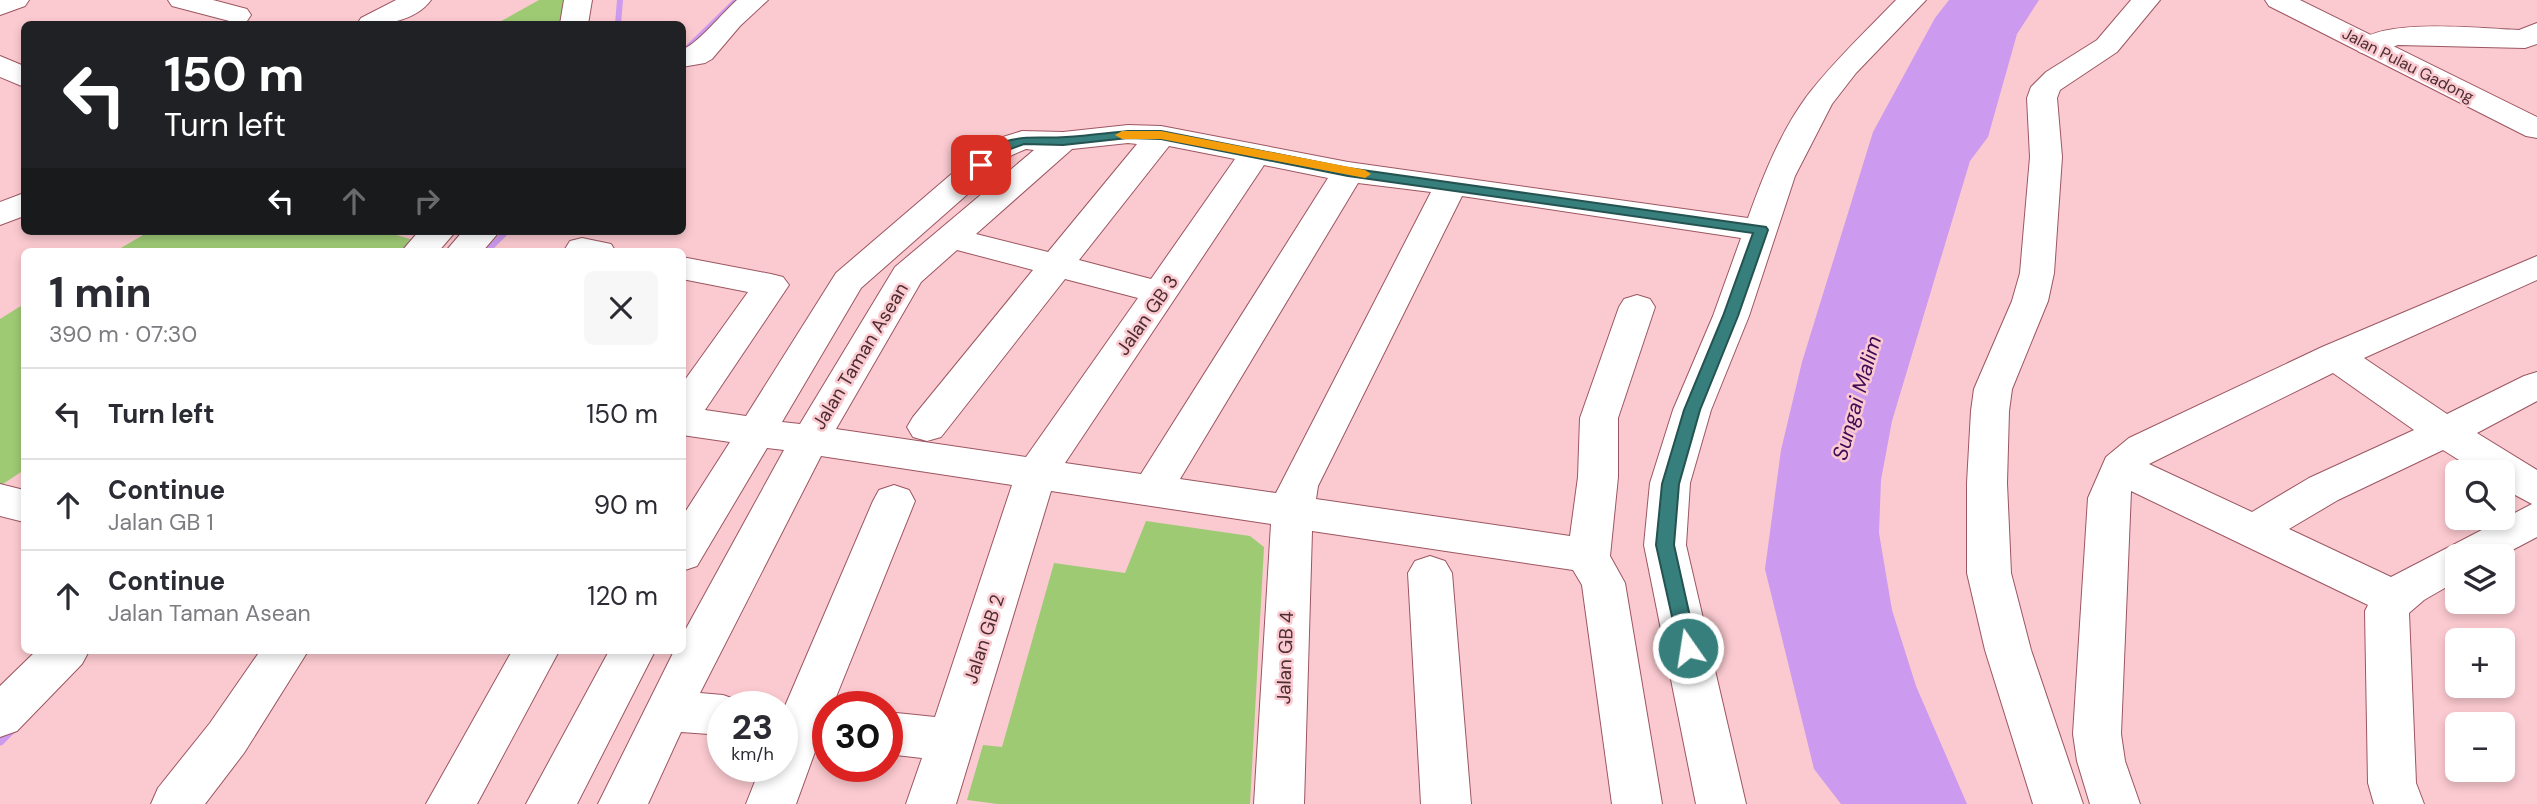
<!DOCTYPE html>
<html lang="en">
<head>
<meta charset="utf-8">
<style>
  body { margin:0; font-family:"DM Sans",sans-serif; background:#f7f7f7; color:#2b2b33; height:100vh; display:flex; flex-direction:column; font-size:26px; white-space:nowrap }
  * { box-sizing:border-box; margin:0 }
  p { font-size:23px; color:#7c7c81 }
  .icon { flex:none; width:38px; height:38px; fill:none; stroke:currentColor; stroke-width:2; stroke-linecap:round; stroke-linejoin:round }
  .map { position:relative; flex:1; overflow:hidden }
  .side { position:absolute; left:21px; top:248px; width:665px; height:406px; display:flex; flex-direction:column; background:#fff; border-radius:10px; box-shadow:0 4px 10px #0003 }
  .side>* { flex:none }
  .banner { position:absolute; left:21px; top:21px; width:665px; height:214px; border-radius:10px; box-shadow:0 4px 10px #0003; background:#202124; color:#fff; overflow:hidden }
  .controls { position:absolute; left:2445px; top:460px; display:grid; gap:14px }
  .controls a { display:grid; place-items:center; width:70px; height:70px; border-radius:10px; background:#fff; box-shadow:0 4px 10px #0003; font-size:35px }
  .speed { position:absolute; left:707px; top:691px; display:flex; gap:14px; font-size:35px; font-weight:700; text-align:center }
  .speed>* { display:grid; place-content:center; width:91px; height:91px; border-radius:50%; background:#fff; box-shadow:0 4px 10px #0003; line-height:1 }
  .speed small { font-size:18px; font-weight:400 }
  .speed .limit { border:10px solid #d22; background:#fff; color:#111 }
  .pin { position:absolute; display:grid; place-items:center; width:60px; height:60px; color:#fff; margin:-30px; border-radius:14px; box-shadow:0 4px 10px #0006 }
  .me { position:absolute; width:77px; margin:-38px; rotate:347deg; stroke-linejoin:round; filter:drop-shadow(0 0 5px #0008) }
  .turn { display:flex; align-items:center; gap:24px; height:147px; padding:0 28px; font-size:32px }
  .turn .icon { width:91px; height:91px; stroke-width:2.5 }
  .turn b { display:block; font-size:49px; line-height:60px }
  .lanes { display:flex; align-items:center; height:66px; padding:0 28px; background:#0003; justify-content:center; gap:35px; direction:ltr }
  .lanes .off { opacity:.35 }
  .round { display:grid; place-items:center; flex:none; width:74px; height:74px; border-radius:10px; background:#f7f7f7 }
  .summary { display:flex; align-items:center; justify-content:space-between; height:119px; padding:0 28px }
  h1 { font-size:42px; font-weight:800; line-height:52px }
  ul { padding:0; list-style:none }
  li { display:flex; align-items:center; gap:21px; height:91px; padding:0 28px; border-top:2px solid #e1e1e2 }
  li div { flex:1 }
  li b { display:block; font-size:26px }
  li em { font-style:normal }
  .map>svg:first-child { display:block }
  .green { fill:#9eca74 }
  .water { fill:#cc9aee }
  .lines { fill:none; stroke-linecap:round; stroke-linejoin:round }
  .stream-far1 { stroke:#cc9aee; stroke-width:6 }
  .stream { stroke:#cc9aee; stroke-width:9 }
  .minor-casing { stroke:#9c5661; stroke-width:2 }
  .major-casing { stroke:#9c5661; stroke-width:2 }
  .minor { fill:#fff; fill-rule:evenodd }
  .major { fill:#fff; fill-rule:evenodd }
  .route { fill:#377f7c; stroke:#245351; stroke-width:2 }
  .slow { fill:#f59e0b }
  .labels { text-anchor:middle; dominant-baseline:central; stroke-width:5; stroke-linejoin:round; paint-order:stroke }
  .far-street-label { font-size:16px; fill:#4c2d31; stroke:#fbcad0 }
  .street-label { font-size:19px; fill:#4c2d31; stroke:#fbcad0 }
  .water-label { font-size:21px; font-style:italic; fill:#3d0a56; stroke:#fbcad0 }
</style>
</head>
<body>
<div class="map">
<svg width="2537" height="804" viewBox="0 0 2537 804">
  <rect width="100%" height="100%" fill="#fbcad0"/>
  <!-- green -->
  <path class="green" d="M539 0H564L560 24H496Z
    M150 231H382L417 241 405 252H114Z
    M24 304V470L0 486V319Z
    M1146 521 1250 536 1264 547 1250 804H998L967 800 983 745 1002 747 1054 563 1125 573Z"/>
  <!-- water -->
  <path class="water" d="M1949 0H2039L2017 34 1988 137 1970 161 1892 421 1881 480 1879 533 1892 610 1916 686 1967 804H1841L1814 769 1765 569 1781 450 1802 362 1873 132 1935 18Z"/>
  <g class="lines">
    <!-- stream-far1 -->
    <path class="stream-far1" d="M618 24 620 0
      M689 47 737 0
      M486 252 507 231"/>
    <!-- stream -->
    <path class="stream" d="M0 741 13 728"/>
    <defs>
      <path id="minor" d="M0 0H29L25 6 0 15Z
        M168 0H213L247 9 251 15 247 21 237 23 172 6Z
        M396 0H431C415 22 381 26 357 24L361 18Z
        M564 0H592L588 24H560Z
        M737 0H768L740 26 712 59 705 63 682 67V49C694 48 725 10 737 0Z
        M1896 0H1926L1856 73 1832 104 1795 176 1749 316 1711 410 1690 483 1686 545 1746 804H1696L1644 545 1650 483 1673 410 1713 316 1741 238 1462 196 1318 486 1316 499 1570 536 1578 477 1580 418 1619 307 1624 299 1637 295 1650 299 1655 307 1618 418V477L1610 556 1625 583 1662 804H1612L1582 585 1573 570 1312 531 1304 804H1254L1271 524 1051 491 956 804H906L922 758 887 754V712L935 717 1012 485 821 456 700 693 723 695 740 701 743 707H723V735L681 732 648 804H598L674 651H682V636L784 450 767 448 697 566 682 571V517L730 442 682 435V384L748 292 682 279V257L771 274 783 277 789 285 705 410 746 416 836 273 990 141 1022 131 1063 132 1128 125 1161 126 1348 162 1748 218C1763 176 1781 131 1807 96 1834 61 1866 31 1896 0ZM1128 143 1137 144 1048 252 976 234 1072 149ZM1169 146 1235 159 1151 279 1079 260ZM1026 149 1034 150 895 267 800 424 782 422 861 288 1012 155ZM1264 165 1328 178 1141 474 1065 463ZM1358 183 1431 192 1276 493 1180 479ZM957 250 1033 270 913 417 907 427 913 437 927 441 941 437 1065 279 1138 298 1026 457 836 429 921 282Z
        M2131 0H2160L2117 52 2060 90 2057 98 2062 157 2054 273 2048 301 2012 389 2009 411 2007 483 2011 573 2031 650 2083 804H2033L1985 650 1967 573V483L1971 411 1974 389 2012 301 2020 273 2030 157 2027 98 2031 87 2046 72 2097 40Z
        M2537 23V44L2525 48 2398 45 2369 55 2359 52 2355 46C2376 16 2483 29 2519 30Z
        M0 56 24 66V87L0 77Z
        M24 193V216L0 225V202Z
        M419 231H456L438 252H401Z
        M463 231H500L482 252H445Z
        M582 238 611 244 616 252H563L570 241Z
        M2537 256V280L2364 358 2447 414 2524 376 2537 372V401L2477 433 2537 470V537L2501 556H2457V581L2424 600 2409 613 2416 783 2424 804H2374L2368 783 2365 611 2368 605 2131 491 2121 734 2125 761 2140 804H2090L2077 761 2073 734 2088 498 2106 457 2129 438 2322 347ZM2333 373 2414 430 2309 478 2252 512 2149 464ZM2443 450 2478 472H2502V488L2532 504 2391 577 2289 529 2338 500Z
        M0 484 24 490V522L0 516Z
        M894 485 909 490 915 501 832 707H828V716L796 804H746L761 766H782V713L873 501 879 490Z
        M1430 556 1445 561 1452 573 1471 804H1421L1408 573 1415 561Z
        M36 651H89L82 664 17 731 0 737V686Z
        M260 651H308L244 753 205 804H151L158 788 210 723Z
        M512 651H559L477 804H426Z
        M609 651H655L577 804H526Z"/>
      <path id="major" d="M2265 0H2300L2537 117V138L2526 136 2269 6Z"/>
    </defs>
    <!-- minor casing -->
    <use href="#minor" class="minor-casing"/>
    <!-- major casing -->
    <use href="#major" class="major-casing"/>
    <!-- minor -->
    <use href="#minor" class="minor"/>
    <!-- major -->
    <use href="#major" class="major"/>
  </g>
  <!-- route -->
  <path class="route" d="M1128 131H1161L1348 168 1766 227 1768 230 1738 316 1700 410 1679 484 1674 545 1697 648 1695 654 1688 656 1681 654 1679 648 1656 545 1662 484 1684 410 1723 316 1753 233 1348 176 1161 139 1128 138 1063 145 1024 144 1005 151 986 168H977L975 165C1005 129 1026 140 1066 137 1087 136 1107 133 1128 131Z"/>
  <!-- slow -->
  <path class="slow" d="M1161 131 1365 170 1371 174 1365 178 1161 139H1122L1115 135 1122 131Z"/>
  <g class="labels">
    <!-- far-street labels -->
    <g class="far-street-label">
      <text transform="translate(2408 65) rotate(27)">Jalan Pulau Gadong</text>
    </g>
    <!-- street labels -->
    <g class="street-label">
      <text transform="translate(1147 315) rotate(-55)">Jalan GB 3</text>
      <text transform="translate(860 356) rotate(-59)">Jalan Taman Asean</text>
      <text transform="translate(984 639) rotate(-72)">Jalan GB 2</text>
      <text transform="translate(1285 658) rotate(-88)">Jalan GB 4</text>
    </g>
    <!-- water labels -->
    <g class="water-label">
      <text transform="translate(1857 398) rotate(-74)">Sungai Malim</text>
    </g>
  </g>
</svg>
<div class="controls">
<a><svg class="icon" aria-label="search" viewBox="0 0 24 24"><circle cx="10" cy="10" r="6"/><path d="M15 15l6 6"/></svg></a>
<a><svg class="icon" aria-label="layers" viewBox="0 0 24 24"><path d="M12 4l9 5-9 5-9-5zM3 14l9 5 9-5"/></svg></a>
<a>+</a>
<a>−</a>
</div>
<div class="speed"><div>23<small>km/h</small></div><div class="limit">30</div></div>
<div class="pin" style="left:981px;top:165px;background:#d93025"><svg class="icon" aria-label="arrive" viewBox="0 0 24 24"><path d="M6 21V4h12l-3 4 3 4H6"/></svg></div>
<svg class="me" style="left:1688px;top:648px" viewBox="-20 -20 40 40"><circle r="17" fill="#377f7c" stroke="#fff" stroke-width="3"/><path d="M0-11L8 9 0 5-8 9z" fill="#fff"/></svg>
<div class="banner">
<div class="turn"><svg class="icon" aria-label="left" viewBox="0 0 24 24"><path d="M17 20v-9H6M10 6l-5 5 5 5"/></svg><div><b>150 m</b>Turn left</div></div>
<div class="lanes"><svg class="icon" aria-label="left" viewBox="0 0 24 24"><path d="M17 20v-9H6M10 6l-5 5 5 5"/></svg><svg class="icon off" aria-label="ahead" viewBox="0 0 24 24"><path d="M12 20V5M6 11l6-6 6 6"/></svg><svg class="icon off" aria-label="right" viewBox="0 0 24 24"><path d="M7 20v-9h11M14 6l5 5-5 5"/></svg></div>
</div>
<section class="side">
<div class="summary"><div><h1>1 min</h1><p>390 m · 07:30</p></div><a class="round"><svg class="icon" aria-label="close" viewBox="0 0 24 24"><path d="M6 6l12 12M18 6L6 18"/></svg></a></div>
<ul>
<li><svg class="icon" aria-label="left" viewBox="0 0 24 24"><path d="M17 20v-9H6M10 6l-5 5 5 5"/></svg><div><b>Turn left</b></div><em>150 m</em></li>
<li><svg class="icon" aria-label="ahead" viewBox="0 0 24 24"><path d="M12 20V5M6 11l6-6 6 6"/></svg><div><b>Continue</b><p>Jalan GB 1</p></div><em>90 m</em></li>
<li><svg class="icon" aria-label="ahead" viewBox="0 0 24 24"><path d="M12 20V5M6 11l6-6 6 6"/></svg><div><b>Continue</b><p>Jalan Taman Asean</p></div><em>120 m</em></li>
</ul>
</section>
</div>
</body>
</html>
